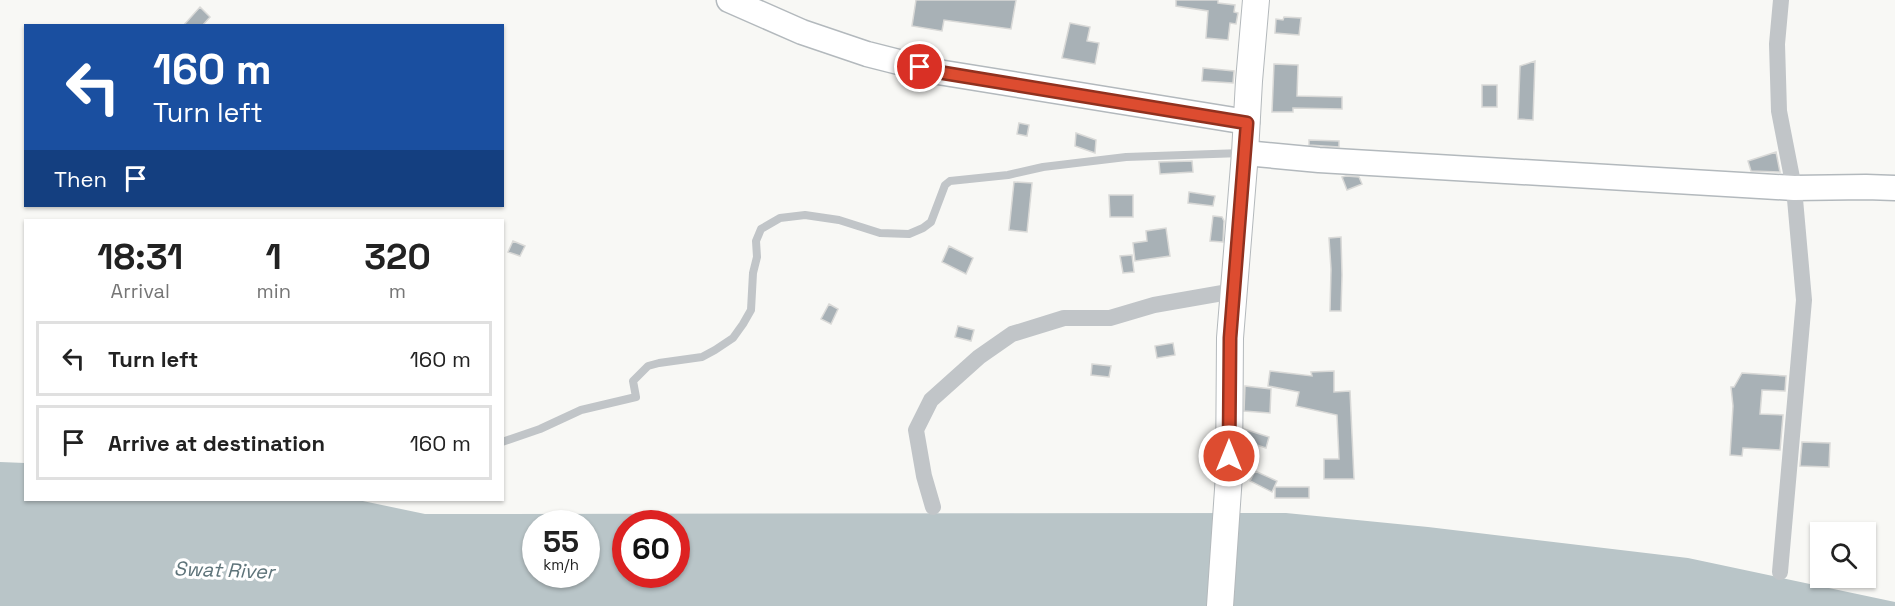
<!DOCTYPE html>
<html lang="en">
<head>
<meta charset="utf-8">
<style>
  body { margin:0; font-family:"Space Grotesk",sans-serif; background:#f6f6f6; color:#222; height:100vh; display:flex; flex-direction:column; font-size:22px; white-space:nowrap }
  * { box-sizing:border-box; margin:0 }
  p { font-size:20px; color:#767676 }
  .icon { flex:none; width:33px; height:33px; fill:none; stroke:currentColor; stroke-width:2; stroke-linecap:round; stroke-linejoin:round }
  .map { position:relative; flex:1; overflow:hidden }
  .side { position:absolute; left:24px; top:219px; width:480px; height:282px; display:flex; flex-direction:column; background:#fff; border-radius:0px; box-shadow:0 2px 4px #0004 }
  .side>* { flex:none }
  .hud { position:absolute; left:24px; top:24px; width:480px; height:183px; border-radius:0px; box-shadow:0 2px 4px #0004; background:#1a4fa0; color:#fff; overflow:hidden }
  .tools { position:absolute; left:1810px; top:522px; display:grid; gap:12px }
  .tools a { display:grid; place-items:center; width:66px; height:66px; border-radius:0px; background:#fff; box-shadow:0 2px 4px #0004; font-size:30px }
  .speed { position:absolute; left:522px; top:510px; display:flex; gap:12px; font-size:30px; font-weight:700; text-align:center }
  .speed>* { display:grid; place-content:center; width:78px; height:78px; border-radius:50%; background:#fff; box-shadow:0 2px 4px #0004; line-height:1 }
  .speed small { font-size:15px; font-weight:400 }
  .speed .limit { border:9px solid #d22; background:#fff; color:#111 }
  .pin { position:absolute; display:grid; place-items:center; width:51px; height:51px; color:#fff; margin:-26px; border:3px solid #fff; border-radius:50%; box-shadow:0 2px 6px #0007 }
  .me { position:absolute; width:66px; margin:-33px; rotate:0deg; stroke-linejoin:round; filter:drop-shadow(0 0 4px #0008) }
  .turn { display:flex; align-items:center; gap:21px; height:126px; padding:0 30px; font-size:27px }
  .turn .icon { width:78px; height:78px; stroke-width:2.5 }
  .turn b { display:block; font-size:42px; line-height:51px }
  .then { display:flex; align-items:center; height:57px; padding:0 30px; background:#0003; gap:12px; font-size:22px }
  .eta { display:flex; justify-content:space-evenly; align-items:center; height:102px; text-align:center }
  .eta b { font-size:36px; font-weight:800; line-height:42px }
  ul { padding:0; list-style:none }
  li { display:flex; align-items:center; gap:18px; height:75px; margin:0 12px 9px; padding:0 18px; border:3px solid #e0e0e0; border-radius:0px }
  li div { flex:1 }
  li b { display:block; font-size:22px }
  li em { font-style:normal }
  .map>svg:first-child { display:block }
  .water { fill:#b9c5c8; fill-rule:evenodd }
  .building { fill:#a8b1b6; stroke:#d9d9d7; stroke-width:1.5 }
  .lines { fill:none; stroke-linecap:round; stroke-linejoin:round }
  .secondary-casing { stroke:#b3b9bd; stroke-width:27 }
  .primary-casing { stroke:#b4b9bc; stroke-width:28 }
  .lane { stroke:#c1c5c8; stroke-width:8 }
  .street { stroke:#c1c5c8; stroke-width:16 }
  .secondary { stroke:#fff; stroke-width:24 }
  .primary { stroke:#fff; stroke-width:26 }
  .route-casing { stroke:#90311f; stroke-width:15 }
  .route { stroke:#dd4c30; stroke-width:10 }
  .labels { text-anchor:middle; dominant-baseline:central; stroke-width:6; stroke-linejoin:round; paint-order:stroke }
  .water-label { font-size:20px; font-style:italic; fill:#5e747a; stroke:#fff }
</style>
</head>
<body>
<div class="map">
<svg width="1895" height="606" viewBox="0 0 1895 606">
  <rect width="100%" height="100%" fill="#f8f8f5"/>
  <!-- water -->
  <path class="water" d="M0 462 25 463 26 500H358L425 514 1286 513 1428 527 1688 558 1895 602V606H0ZM536 524H586V574H536ZM626 524H676V574H626Z"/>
  <!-- building -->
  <path class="building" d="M916 0H1016L1011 29 944 20 942 31 912 26Z
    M1176 0H1218V3L1235 5 1234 12 1238 13 1236 24 1230 23 1228 40 1206 38 1208 11 1176 6Z
    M200 7 210 17 202 26H183Z
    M1284 17 1301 18 1299 35 1275 33 1276 19 1283 20Z
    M1070 23 1090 27 1087 41 1099 43 1095 64 1062 58Z
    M1535 61 1533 120 1518 119 1520 66Z
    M1274 64 1298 65 1297 96 1342 97V109L1293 108V112H1272Z
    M1203 68 1234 71 1233 83 1202 81Z
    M1482 85H1497V107H1482Z
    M1019 123 1029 125 1027 136 1017 134Z
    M1076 133 1096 140 1095 153 1075 146Z
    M1309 140 1339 141V147L1309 145Z
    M1776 152 1780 172 1751 171 1748 161Z
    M1192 161 1193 172 1160 174 1159 162Z
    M1346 176 1359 177 1362 184 1347 190 1342 177Z
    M1014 182 1032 183 1027 232 1009 230Z
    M1189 192 1215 196 1213 206 1188 203Z
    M1109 195H1133V217H1110Z
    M1213 216 1222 217 1224 221 1223 242 1210 241Z
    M1166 228 1170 256 1135 261 1133 243 1147 241 1146 231Z
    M1341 237 1342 275 1341 311H1330L1331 269 1329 238Z
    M513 241 525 246 520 256 508 252Z
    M949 246 973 258 966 274 942 262Z
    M1132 255 1134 272 1123 273 1120 256Z
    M829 304 838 309 831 324 821 319Z
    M958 326 974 330 971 341 955 337Z
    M1173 343 1175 355 1157 358 1155 346Z
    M1092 364 1111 366 1109 377 1091 375Z
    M1270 371 1312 376 1311 372 1334 371V392L1350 391 1354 479H1324V459H1339L1337 415 1296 406 1299 392 1268 386Z
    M1742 373 1786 376 1785 391 1762 390 1760 414 1783 415 1780 450 1743 448 1742 456 1730 455 1733 406 1731 387H1734Z
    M1245 386 1271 389 1270 413 1244 411Z
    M1244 429 1269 437 1266 448 1244 441Z
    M1802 442 1830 443 1829 467 1800 466Z
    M1255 471 1277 481 1272 492 1250 481Z
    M1275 487H1309V498H1275Z"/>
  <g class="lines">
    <defs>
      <path id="secondary" d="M729 0 802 32 867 54 938 72 1247 122
        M1245 153 1319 160 1794 188 1866 187 1895 188"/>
      <path id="primary" d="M1220 606 1229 475 1230 338 1245 153 1249 81 1256 0"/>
    </defs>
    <!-- secondary casing -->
    <use href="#secondary" class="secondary-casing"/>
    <!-- primary casing -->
    <use href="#primary" class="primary-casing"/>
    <!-- lane -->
    <path class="lane" d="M502 442 540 429 581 410 636 397 633 381 648 366 659 363 702 357 715 350 733 338 743 324 751 310 753 273 757 257 756 241 761 229 780 218 805 215 839 220 880 233 909 234 923 228 931 222 945 185 950 181 1008 175 1043 167 1126 157 1242 153"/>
    <!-- street -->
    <path class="street" d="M933 507 924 476 916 430 931 400 979 357 1012 334 1064 318H1110L1154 305 1234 291
      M1780 572 1804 300 1794 188 1779 111 1777 44 1781 0"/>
    <!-- secondary -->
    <use href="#secondary" class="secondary"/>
    <!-- primary -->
    <use href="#primary" class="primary"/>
  </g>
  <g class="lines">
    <defs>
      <path id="route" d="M920 67 938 72 1247 123 1230 338 1229 456"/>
    </defs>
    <!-- route casing -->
    <use href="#route" class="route-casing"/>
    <!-- route -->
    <use href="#route" class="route"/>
  </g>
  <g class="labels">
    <!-- water labels -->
    <g class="water-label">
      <text transform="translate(224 570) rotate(2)">Swat River</text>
    </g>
  </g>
</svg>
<div class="tools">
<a><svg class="icon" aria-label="search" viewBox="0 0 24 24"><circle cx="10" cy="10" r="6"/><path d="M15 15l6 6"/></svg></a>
</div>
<div class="speed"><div>55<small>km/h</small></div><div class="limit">60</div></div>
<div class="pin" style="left:920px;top:67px;background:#d93025"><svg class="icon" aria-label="arrive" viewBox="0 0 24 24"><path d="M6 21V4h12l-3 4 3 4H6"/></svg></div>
<svg class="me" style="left:1229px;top:456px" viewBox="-20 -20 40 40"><circle r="17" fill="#dd4c30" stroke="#fff" stroke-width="3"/><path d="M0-11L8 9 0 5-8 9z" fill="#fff"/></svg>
<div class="hud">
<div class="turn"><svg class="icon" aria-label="left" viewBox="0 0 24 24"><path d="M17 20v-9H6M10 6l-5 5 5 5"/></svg><div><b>160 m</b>Turn left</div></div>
<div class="then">Then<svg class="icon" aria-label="arrive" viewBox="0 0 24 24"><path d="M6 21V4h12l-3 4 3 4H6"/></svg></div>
</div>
<section class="side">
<div class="eta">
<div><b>18:31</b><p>Arrival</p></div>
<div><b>1</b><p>min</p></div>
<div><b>320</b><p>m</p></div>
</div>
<ul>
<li><svg class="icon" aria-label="left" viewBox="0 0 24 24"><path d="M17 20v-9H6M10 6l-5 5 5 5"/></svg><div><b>Turn left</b></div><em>160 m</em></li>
<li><svg class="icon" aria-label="arrive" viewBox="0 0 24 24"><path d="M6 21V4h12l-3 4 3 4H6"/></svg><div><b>Arrive at destination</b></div><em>160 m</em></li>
</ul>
</section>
</div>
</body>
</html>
